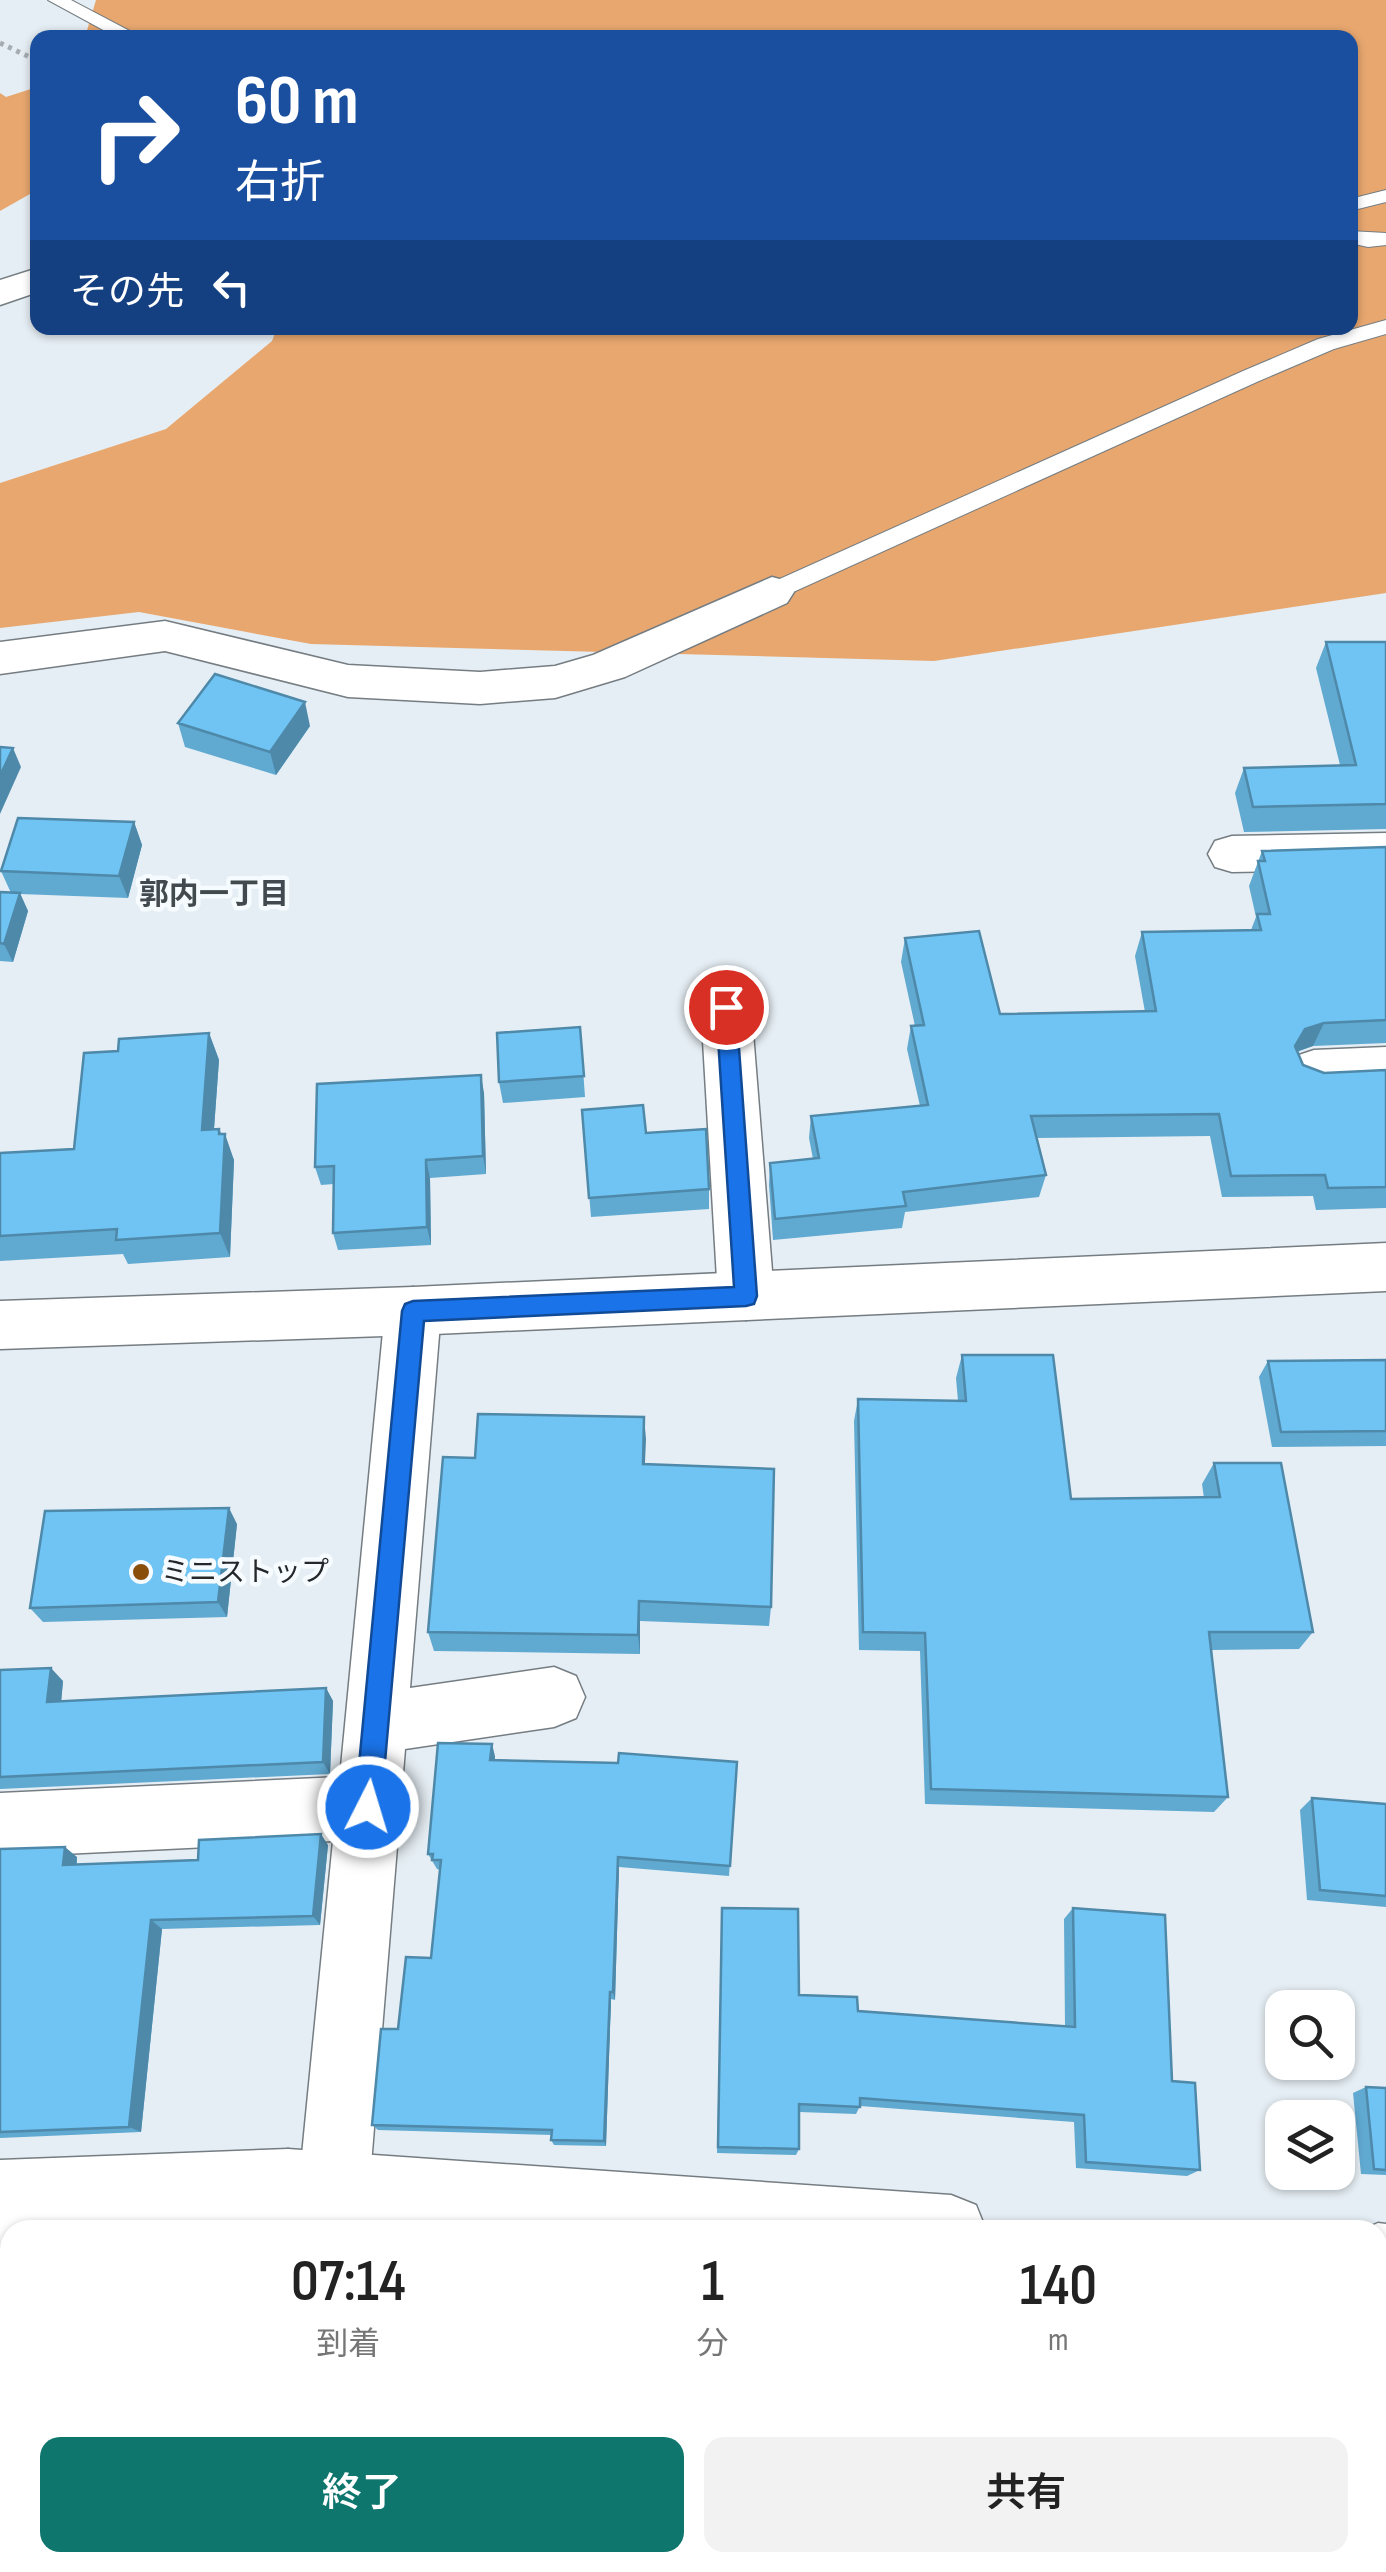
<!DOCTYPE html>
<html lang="ja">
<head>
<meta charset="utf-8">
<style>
  body { margin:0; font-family:"Sofia Sans Condensed","Noto Sans JP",sans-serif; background:#f2f2f2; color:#222; height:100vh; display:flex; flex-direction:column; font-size:38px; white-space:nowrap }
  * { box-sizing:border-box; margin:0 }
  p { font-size:32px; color:#767676 }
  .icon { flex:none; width:55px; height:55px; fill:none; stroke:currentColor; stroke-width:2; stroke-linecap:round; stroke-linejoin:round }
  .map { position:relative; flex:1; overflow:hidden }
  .side { position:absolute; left:0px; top:2220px; width:1388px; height:352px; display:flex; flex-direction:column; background:#fff; border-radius:30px 30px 0 0; box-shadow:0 2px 8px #0004 }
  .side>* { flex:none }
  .hud { position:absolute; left:30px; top:30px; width:1328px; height:305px; border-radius:20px; box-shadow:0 2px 8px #0004; background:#1a4fa0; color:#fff; overflow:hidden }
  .controls { position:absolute; left:1265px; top:1990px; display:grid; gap:20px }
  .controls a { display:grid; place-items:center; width:90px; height:90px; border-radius:20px; background:#fff; box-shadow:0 2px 8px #0004; font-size:50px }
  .pin { position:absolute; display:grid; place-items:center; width:85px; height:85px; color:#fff; margin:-42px; border:5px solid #fff; border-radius:50%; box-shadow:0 2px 10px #0007 }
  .me { position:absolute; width:110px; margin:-55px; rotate:5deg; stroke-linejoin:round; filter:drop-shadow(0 0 8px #0008) }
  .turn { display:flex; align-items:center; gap:35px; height:210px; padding:0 40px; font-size:45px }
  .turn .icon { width:130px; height:130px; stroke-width:2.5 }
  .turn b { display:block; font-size:70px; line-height:85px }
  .then { display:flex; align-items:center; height:95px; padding:0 40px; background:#0003; gap:20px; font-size:38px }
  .eta { display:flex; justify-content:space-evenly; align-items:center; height:170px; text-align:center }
  .eta b { font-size:60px; font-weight:600; line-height:70px }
  .button { display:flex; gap:20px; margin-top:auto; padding:20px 40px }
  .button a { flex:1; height:115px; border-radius:20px; background:#0f766e; color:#fff; font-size:40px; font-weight:600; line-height:115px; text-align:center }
  .button a+a { background:#f2f2f2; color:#222 }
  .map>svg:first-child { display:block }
  .forest { fill:#e8a76f }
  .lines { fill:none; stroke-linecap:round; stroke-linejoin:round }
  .lane-casing { stroke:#757d82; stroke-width:2 }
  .street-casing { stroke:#757d82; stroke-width:3 }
  .secondary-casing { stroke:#757d82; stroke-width:3 }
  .path { stroke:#a6adb2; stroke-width:5; stroke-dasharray:4 5; stroke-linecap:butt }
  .lane { fill:#fff; fill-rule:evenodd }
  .street { fill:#fff; fill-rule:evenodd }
  .secondary { fill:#fff; fill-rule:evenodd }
  .wall { fill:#60a9d1 }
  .shaded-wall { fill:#4e89aa }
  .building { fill:#70c4f3; stroke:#4e89aa; stroke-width:2.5 }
  .route { fill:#1a73e8; stroke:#114b97; stroke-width:2.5 }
  .poi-dot { fill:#894e0a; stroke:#f5fbfe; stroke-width:4 }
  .labels { text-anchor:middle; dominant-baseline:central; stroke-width:9; stroke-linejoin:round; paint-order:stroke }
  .poi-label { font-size:28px; fill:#24282a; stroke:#f5fbfe; text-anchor:start }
  .neighbourhood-label { font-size:30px; font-weight:bold; fill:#434a4f; stroke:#f5fbfe }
</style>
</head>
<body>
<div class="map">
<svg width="1386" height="2572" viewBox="0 0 1386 2572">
  <rect width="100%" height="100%" fill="#e5eef4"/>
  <!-- forest -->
  <path class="forest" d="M96 0H1386V593L934 661 311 644 139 612 0 628V483L166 429 272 341 277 328H1350V38L85 37Z
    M37 87V190L0 211V93L6 97Z"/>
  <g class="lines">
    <defs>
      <path id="lane" d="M48 0H71L143 38H118Z
        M1386 190V202L1350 211V199Z
        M1350 231 1386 233V245L1368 247 1350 243Z
        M1386 320V334L1334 349 1259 381 780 598H764L760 592 764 586 1243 371 1318 339Z"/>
      <path id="street" d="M38 268V292L0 305V280Z
        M772 577 787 581 794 592 787 603 625 677 555 698 480 704 348 697 165 651 0 674V642L165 621 348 665 480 672 555 666 593 655Z
        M1386 833V869L1232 872 1215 867 1208 854 1215 841 1232 836Z
        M726 987 744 993 751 1007 774 1296 766 1313 746 1320 726 1313 718 1296 701 1007 708 993Z
        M1386 1047V1089L1314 1092 1296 1086 1288 1071 1296 1056 1314 1050Z
        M413 1287 433 1294 441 1311 410 1688 554 1667 576 1676 585 1697 576 1718 554 1727 405 1749 369 2189 359 2214 334 2224 320 2218 318 2230H248L253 2184 263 2159 288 2149 302 2155 333 1841 0 1857V1793L340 1777 385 1311 393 1294Z
        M10 2196 35 2206 45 2230H10V2340L0 2344V2200Z
        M208 2562H284L283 2572H207Z"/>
      <path id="secondary" d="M1386 1243V1291L413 1335 0 1349V1301L413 1287Z
        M288 2149 951 2195 976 2205 986 2230H446L288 2219 0 2230V2160Z
        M1378 2223 1386 2224V2296L1378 2294V2230H1362Z"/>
    </defs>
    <!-- lane casing -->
    <use href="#lane" class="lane-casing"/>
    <!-- street casing -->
    <use href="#street" class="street-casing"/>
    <!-- secondary casing -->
    <use href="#secondary" class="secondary-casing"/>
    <!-- path -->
    <path class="path" d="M0 43 38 61"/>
    <!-- lane -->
    <use href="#lane" class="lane"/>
    <!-- street -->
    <use href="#street" class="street"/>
    <!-- secondary -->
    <use href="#secondary" class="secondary"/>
  </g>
  <!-- wall -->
  <path class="wall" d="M1326 642H1386V829L1244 832 1235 793 1244 768 1340 765 1316 668Z
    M178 723 310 726 276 775 185 747Z
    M134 822 142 845 128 898 20 894 28 911 13 962 0 961V892L11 893 1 871Z
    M1386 847V1043L1313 1046 1297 1052 1303 1065 1324 1073 1386 1070V1208L1316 1210 1313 1196 1222 1197 1210 1136 1036 1138 1046 1175 1039 1197 905 1212 902 1228 773 1240 769 1185 770 1163 813 1159 809 1138 811 1116 920 1106 907 1049 911 1026H915L901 962 905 938 1000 1014 1145 1012 1135 956 1142 932 1251 930 1256 917 1249 886 1262 851Z
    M580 1027 585 1097 503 1103 499 1082Z
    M209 1033 219 1060 214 1129H219L234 1160 230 1257 128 1264 123 1254 0 1261V1153L74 1149 118 1051Z
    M484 1093 486 1174 430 1178 431 1245 338 1250 333 1233 334 1184 321 1185 315 1167Z
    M582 1110 646 1133 709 1189V1209L591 1217Z
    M962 1355 1071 1499 1204 1498 1202 1484 1214 1463 1313 1632 1299 1649 1211 1650 1228 1797 1214 1812 925 1804 920 1651 859 1650 854 1421 858 1399 958 1401 956 1378Z
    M1386 1360V1446L1272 1447 1259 1377 1268 1361Z
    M644 1417 645 1464 771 1607 769 1626 640 1621V1654L434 1651 428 1632 475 1458Z
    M237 1524 227 1617 43 1622 30 1608Z
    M0 1670 63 1681 61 1702 326 1688 333 1701 330 1774 0 1789Z
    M495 1756V1760L618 1763 737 1762 729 1876 619 1867 615 2000 611 1999 606 2146 554 2145 551 2140 552 2135 378 2130 372 2125 398 2029 431 1958 440 1870 437 1869 428 1854Z
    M1312 1798 1386 1804V1907L1307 1900 1300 1810Z
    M328 1845 320 1925 162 1929 141 2132 0 2138V1849L77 1857V1864L198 1860Z
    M722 1908 799 1995 858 2011 1065 2027 1064 1919 1073 1908 1172 2081 1200 2170 1187 2176 1076 2168 1074 2122 860 2106 856 2114 799 2112V2149L796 2155 717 2153Z
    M1366 2087 1386 2088V2175L1361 2174 1353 2093Z"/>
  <!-- shaded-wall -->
  <path class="shaded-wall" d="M305 702 310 726 276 775 270 752Z
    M13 748 21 767 0 814V776Z
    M134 822 142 845 128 898 119 876Z
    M20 893 28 911 13 962 4 944Z
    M1324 1023 1313 1046 1295 1052V1046L1305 1029Z
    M209 1033 219 1060 212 1156 202 1130Z
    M481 1075 484 1093 486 1174 483 1156Z
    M219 1129 224 1143 225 1134 234 1160 230 1257 220 1233Z
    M426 1160 430 1178 431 1245 427 1227Z
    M644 1417 646 1439 644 1486 643 1464Z
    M229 1508 237 1524 227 1617 218 1602Z
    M639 1601 640 1621V1654L638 1635Z
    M51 1668 63 1681 60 1715 47 1702Z
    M326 1688 333 1701 330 1774 323 1762Z
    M492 1744 495 1756 494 1771 490 1760Z
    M321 1834 328 1845 320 1925 313 1916Z
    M65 1847 77 1857 75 1875 63 1865Z
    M618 1857 619 1867 615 2000 613 1992Z
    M151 1920 162 1929 141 2132 129 2127Z
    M610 1992 611 1999 606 2146 604 2141Z
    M163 2562H174V2572H163Z"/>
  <!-- building -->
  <path class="building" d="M1326 642H1386V804L1253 807 1244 768 1356 765Z
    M215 674 305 702 270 752 178 723Z
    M0 747 13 748 0 776Z
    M18 818 134 822 119 876 1 871Z
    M1386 847V1020L1324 1023 1305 1029 1295 1046 1303 1065 1324 1073 1386 1070V1187L1328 1188 1325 1175 1231 1176 1219 1114 1031 1116 1046 1175 903 1192 906 1206 775 1219 770 1163 819 1158 811 1116 928 1105 911 1026 924 1025 905 938 979 931 1000 1014 1156 1011 1142 932 1261 930 1257 914H1270L1258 861H1265L1262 851Z
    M0 892 20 893 4 944 0 943Z
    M580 1027 584 1076 499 1082 497 1033Z
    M209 1033 202 1130 219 1129V1134H225L220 1233 116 1240 117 1229 0 1236V1153L74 1149 84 1053 118 1051 119 1039Z
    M481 1075 483 1156 426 1160 427 1227 333 1233 334 1166 315 1167 317 1084Z
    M643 1105 646 1133 706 1129 709 1189 589 1198 582 1110Z
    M962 1355H1053L1071 1499 1220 1497 1214 1463H1281L1313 1632H1209L1228 1797 931 1789 925 1633 863 1632 858 1399 966 1401Z
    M1386 1360V1431L1281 1432 1268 1361Z
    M478 1414 644 1417 643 1464 774 1469 771 1607 639 1601 638 1635 428 1632 443 1457 475 1458Z
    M229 1508 218 1602 30 1608 45 1511Z
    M51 1668 47 1702 326 1688 323 1762 0 1777V1670Z
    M438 1743 492 1744 490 1760 618 1763 619 1753 737 1762 730 1866 618 1857 613 1992H610L604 2141 551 2140 552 2130 372 2125 381 2029H398L406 1957 431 1958 441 1860H432L433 1854H428Z
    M1312 1798 1386 1804V1896L1320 1890Z
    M321 1834 313 1916 151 1920 129 2127 0 2132V1849L65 1847 63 1865 198 1860 199 1840Z
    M722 1908 798 1909 799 1995 857 1997 858 2011 1075 2027 1073 1908 1165 1915 1172 2081 1195 2083 1200 2170 1086 2162 1084 2115 860 2098V2107L799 2104V2149L718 2147Z
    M1366 2087 1386 2088V2170L1374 2169Z
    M1378 2375 1386 2376V2486L1378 2485Z
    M10 2472V2562H163V2572H1Z
    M289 2562H596L595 2572H287Z
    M904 2562H1369L1370 2572H1009Z"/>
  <!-- route -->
  <path class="route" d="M726 999 736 1007 757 1296 754 1304 746 1306 424 1321 381 1807 378 1816 368 1820 359 1816 355 1807 402 1311 405 1304 413 1301 734 1287 716 1007Z"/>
  <!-- markers -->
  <circle class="poi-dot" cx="141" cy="1572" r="10"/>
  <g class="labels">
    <!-- poi labels -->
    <g class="poi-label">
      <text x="161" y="1572">ミニストップ</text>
    </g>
    <!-- neighbourhood labels -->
    <g class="neighbourhood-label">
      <text x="214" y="895">郭内一丁目</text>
    </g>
  </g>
</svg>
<div class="controls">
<a><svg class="icon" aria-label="search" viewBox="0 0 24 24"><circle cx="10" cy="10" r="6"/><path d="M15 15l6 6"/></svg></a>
<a><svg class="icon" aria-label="layers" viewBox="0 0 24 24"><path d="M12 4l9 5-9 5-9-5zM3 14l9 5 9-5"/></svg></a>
</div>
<div class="pin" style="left:726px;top:1007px;background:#d93025"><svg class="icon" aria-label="arrive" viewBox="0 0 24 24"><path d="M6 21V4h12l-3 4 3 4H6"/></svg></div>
<svg class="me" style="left:368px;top:1807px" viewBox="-20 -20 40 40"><circle r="17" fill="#1a73e8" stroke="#fff" stroke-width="3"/><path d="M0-11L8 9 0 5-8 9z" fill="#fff"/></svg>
<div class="hud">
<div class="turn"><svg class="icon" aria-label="right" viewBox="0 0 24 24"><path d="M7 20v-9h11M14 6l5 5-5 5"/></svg><div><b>60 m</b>右折</div></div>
<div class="then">その先<svg class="icon" aria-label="left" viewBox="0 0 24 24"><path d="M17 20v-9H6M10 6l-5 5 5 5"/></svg></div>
</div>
<section class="side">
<div class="eta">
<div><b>07:14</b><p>到着</p></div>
<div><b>1</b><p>分</p></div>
<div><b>140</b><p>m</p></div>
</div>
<div class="button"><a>終了</a><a>共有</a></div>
</section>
</div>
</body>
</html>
